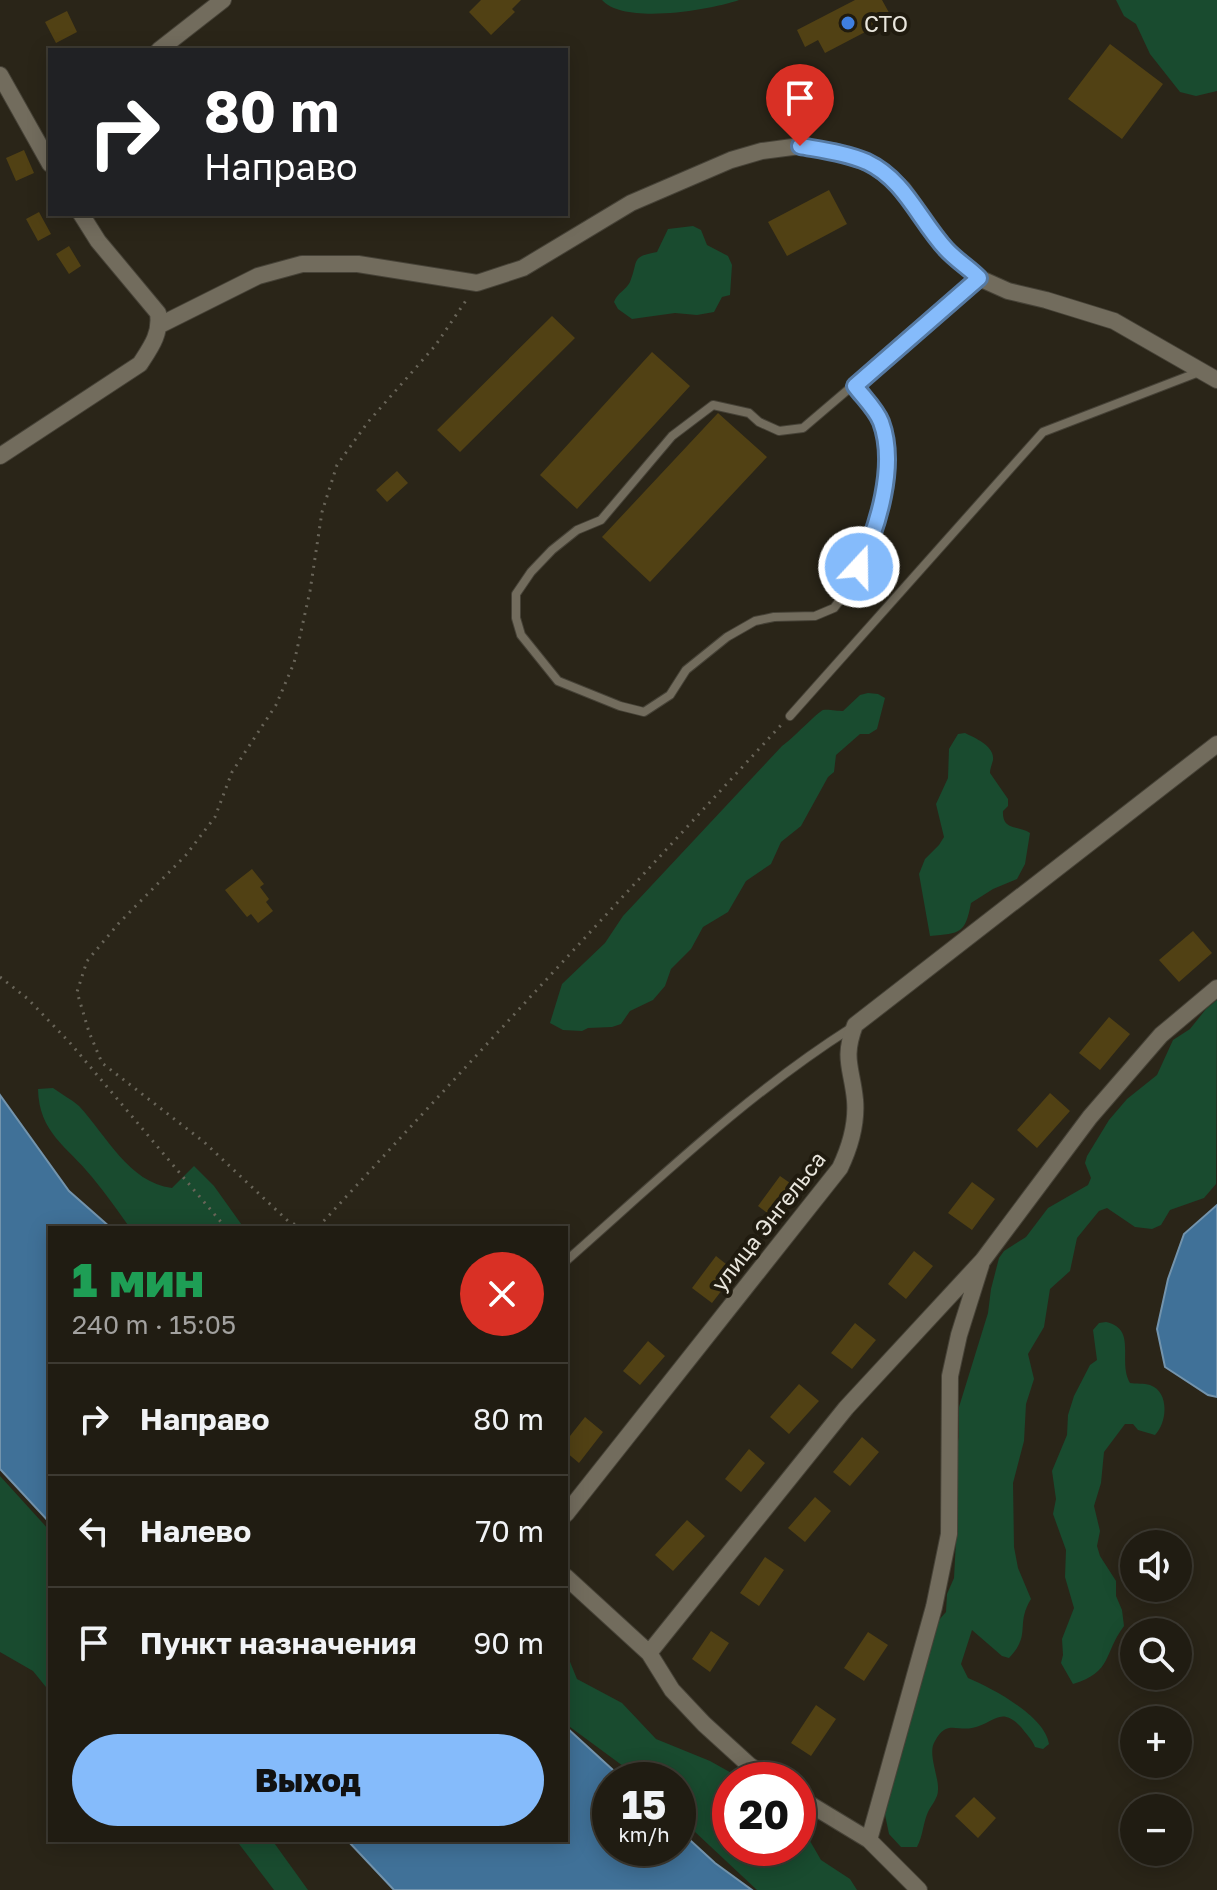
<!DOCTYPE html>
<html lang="ru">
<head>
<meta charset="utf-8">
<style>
  body { margin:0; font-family:"Golos Text",sans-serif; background:#2d2920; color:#f1f3f6; height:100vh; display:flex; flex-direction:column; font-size:30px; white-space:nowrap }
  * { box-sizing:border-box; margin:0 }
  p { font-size:26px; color:#a2a19f }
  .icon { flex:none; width:44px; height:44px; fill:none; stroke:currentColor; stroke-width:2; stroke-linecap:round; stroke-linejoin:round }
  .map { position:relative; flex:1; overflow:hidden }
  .drawer { position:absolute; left:48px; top:1226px; width:520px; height:616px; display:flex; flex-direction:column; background:#201c12; border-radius:0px; box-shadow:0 4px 20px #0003,0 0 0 2px #3d3a32 }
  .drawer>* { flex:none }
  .hud { position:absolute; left:48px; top:48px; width:520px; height:168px; border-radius:0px; box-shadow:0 4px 20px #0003,0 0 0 2px #3d3a32; background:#202124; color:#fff; overflow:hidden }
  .controls { position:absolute; left:1120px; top:1530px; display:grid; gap:16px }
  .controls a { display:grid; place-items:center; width:72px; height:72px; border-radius:50%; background:#201c12; box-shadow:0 4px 20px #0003,0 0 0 2px #3d3a32; font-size:40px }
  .speed { position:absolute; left:592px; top:1762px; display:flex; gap:16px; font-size:40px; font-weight:700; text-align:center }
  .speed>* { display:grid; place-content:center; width:104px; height:104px; border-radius:50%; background:#201c12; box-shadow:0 4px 20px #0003,0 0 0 2px #3d3a32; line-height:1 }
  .speed small { font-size:20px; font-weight:400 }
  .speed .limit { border:12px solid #d22; background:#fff; color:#111 }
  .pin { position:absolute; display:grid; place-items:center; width:68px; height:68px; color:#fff; margin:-82px -34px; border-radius:50% 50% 50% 0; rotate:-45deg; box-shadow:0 0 8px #0007 }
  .pin .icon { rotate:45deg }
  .me { position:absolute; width:88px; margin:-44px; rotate:21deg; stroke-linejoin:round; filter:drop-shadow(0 0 6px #0008) }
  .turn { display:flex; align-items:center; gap:28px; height:168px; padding:0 24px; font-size:36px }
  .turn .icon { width:104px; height:104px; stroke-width:2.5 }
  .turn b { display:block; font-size:56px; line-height:68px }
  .round { display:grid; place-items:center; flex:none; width:84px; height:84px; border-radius:42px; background:#2d2920 }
  .overview { display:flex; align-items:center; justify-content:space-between; height:136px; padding:0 24px }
  h1 { font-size:48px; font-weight:800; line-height:60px; color:#1e9e55 }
  .action { display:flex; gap:16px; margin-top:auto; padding:16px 24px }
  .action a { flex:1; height:92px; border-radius:48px; background:#85bbfb; color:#111; font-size:32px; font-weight:800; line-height:92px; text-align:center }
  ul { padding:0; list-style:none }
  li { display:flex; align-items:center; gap:24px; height:112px; padding:0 24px; border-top:2px solid #3d3a32 }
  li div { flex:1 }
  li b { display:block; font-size:30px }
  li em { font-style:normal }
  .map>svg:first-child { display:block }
  .green { fill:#194b2f }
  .water { fill:#407198; stroke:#7394ad; stroke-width:2 }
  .building { fill:#514114 }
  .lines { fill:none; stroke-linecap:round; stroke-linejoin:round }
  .lane-casing { stroke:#464237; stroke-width:10 }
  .street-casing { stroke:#464237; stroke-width:18 }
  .path { stroke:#696559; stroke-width:3; stroke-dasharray:2 6; stroke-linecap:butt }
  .lane { stroke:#726c5d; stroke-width:8 }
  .street { stroke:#726c5d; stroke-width:16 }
  .route-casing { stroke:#567aa3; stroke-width:20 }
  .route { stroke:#85bbfb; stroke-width:14 }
  .shop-dot { fill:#3f7fe0; stroke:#201b0f; stroke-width:3 }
  .labels { text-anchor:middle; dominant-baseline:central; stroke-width:8; stroke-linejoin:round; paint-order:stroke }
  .poi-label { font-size:22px; fill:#e9e6dd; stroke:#201b0f; text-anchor:start }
  .street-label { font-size:22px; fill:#e9e6dd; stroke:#201b0f }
</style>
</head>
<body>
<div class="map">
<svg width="1217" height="1890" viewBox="0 0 1217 1890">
  <rect width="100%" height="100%" fill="#2a2518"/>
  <!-- green -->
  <path class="green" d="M602 0H739C710 10 624 25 602 0Z
    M1116 0H1217V91L1196 96 1180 92 1150 54 1136 24 1124 16Z
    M693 226 701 230 707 245 728 256 732 265 730 295 722 297 714 312 697 315 675 313 632 319 618 309 614 302C617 293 626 290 630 282 639 260 630 257 657 252L668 229Z
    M868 693 878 694 885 698 877 729 869 734H860L836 755 834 772 828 777 801 826 781 842 771 864 746 881 728 912 703 927 691 949 671 969 665 986 653 1000 630 1011 621 1024 612 1027 588 1028 582 1031 563 1030 550 1023 562 984 605 943 623 916 782 746C790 741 819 711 823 710 828 709 838 711 843 711L860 695Z
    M965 733C975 738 995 746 993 760 992 764 990 769 990 773L1008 799V806L1003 811C1002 831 1018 825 1030 833L1025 864 1017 879 993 889 971 903C965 934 961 933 930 936L919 874 925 859 939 845 944 837 936 804 948 778 949 749 958 734Z
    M1217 1000 1216 1184 1204 1198 1170 1210 1161 1225 1152 1229 1135 1227 1107 1208 1099 1211 1077 1238 1070 1271 1050 1289 1044 1327 1028 1354 1034 1379 1026 1404 1024 1441 1013 1483 1014 1547 1018 1568 1031 1599C1015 1625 1032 1634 1009 1658L1002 1656 972 1630 961 1664 968 1678C992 1688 1045 1716 1049 1744L1043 1749 1035 1747C1032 1739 1026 1734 1021 1727 1000 1705 994 1724 972 1728 956 1731 946 1720 935 1741 927 1753 939 1776 938 1790 938 1798 932 1804 928 1812 923 1823 923 1836 917 1847H901L889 1834 884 1810 930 1630 946 1612 947 1594 954 1578 958 1502 953 1462 959 1437V1407L988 1313 991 1289 999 1258 1004 1251 1026 1237 1048 1208 1088 1185 1091 1178 1085 1163 1087 1156 1109 1120 1127 1099 1157 1075 1173 1040 1190 1029 1206 1009Z
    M53 1088C61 1094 71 1099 79 1106 107 1136 128 1182 172 1188L194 1166 214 1186 244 1228H130C118 1211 106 1194 92 1177 67 1146 39 1133 38 1089Z
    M1106 1322C1138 1329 1117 1361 1130 1383 1136 1384 1144 1383 1150 1385 1170 1392 1167 1423 1155 1435L1138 1430 1133 1424H1125L1104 1452 1101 1483 1094 1506 1100 1531 1097 1546 1100 1556 1116 1581V1596L1122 1610 1124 1626C1103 1654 1113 1672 1073 1684L1061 1663 1063 1655 1062 1639 1074 1608 1065 1577 1066 1550 1053 1514 1056 1499 1052 1471 1067 1435 1068 1415 1074 1396 1090 1365 1097 1360 1093 1330 1099 1323Z
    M0 1476 50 1531V1692L33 1671 0 1652Z
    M566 1652 577 1679 622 1703 656 1739 710 1761 744 1780H730V1848H798V1826L803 1829 821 1860 850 1879 857 1890H757L678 1816V1780H642L566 1724Z
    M236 1840H272L308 1890H274Z"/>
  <!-- water -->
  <path class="water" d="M0 1095 69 1191 111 1228H50V1523L0 1469Z
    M1217 1205V1397L1208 1395 1165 1367 1157 1329 1168 1279 1184 1234Z
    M566 1727 624 1780H610V1848H678V1829L715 1863 752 1890H394L347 1840H566Z"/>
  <!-- building -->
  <path class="building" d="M481 0H521L512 9 515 12 491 35 469 12Z
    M855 0H882L892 18 825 53 818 40 805 47 797 30Z
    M67 11 77 32 56 43 45 22Z
    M1110 44 1163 84 1122 139 1068 99Z
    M24 150 34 173 16 181 6 158Z
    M829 190 847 224 787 256 768 222Z
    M39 212 51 234 38 241 26 219Z
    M69 246 81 266 69 274 56 254Z
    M552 316 575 338 460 452 437 430Z
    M652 352 690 386 577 509 540 475Z
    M718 413 767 457 650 582 602 537Z
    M397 471 408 483 387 502 376 490Z
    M252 869 264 884 260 887 269 899 266 902 273 911 258 923 251 914 247 917 225 890Z
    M1193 931 1212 953 1179 982 1159 960Z
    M1109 1017 1130 1034 1100 1070 1079 1053Z
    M1050 1093 1070 1111 1037 1148 1017 1130Z
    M780 1176 800 1190 778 1221 758 1206Z
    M972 1182 995 1199 972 1230 948 1213Z
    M914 1251 933 1266 906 1299 888 1284Z
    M716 1256 736 1272 712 1303 692 1288Z
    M855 1323 876 1340 852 1369 831 1353Z
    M648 1341 665 1356 640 1385 623 1371Z
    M799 1384 819 1401 789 1434 770 1417Z
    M585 1417 603 1432 579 1463 566 1452V1441Z
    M862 1437 879 1452 850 1486 833 1472Z
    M749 1449 765 1463 741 1492 725 1479Z
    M815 1497 831 1511 805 1542 788 1528Z
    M687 1520 705 1536 673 1571 655 1555Z
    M765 1557 784 1570 759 1606 740 1593Z
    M711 1631 729 1643 710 1672 692 1659Z
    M868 1632 888 1645 864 1681 844 1668Z
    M816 1705 836 1719 811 1756 791 1743Z
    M974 1797 996 1818 978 1838 955 1816Z"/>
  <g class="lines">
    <defs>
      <path id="lane" d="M855 386 880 419 888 450 887 475 869 547 849 588 834 608 815 616 774 617 755 621 727 637 686 670 670 695 644 712 620 706 558 681 521 635 516 618V594L531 572 552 550 577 530 601 520 672 436 713 405 749 413 759 422 779 431 803 428 979 278
        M790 716 1043 432 1199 372
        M566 1261C658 1180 747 1094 851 1028"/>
      <path id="street" d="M159 50 223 0
        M0 75 50 164
        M160 325 258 276 302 264H358L477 283 523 268 631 203 731 160 762 151 800 146 837 152 868 163 885 174 903 189 946 249 979 278 1008 291 1046 300 1114 321 1217 380
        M0 456 140 364C151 347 161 334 158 313L98 241 81 214
        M566 1514 840 1168C850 1147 857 1124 855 1100 852 1068 842 1059 855 1025L1217 744
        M566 1577 649 1653 672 1690 704 1724 749 1765 772 1780
        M649 1653 846 1408 983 1260 1090 1117 1161 1035 1217 988
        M798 1797 869 1840 919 1890
        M869 1840 934 1607 949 1534 950 1376 959 1335 981 1265"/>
    </defs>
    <!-- lane casing -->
    <use href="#lane" class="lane-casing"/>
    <!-- street casing -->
    <use href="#street" class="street-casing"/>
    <!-- path -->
    <path class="path" d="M0 977 28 999 71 1044 226 1228
      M302 1228 288 1221 204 1142 102 1063 89 1032 77 992 87 961 119 923 186 855 215 817 232 772 276 705 294 663 310 591 322 512 337 465 368 422 435 346 467 299
      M306 1228 321 1224
      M321 1228V1224L782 724"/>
    <!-- lane -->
    <use href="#lane" class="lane"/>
    <!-- street -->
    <use href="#street" class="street"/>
  </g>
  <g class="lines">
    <defs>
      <path id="route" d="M800 146C822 150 846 153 867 162 905 180 919 220 946 249 956 260 969 268 979 278L855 386C863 397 876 409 881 422 897 465 878 527 859 567"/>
    </defs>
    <!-- route casing -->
    <use href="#route" class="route-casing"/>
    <!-- route -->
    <use href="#route" class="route"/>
  </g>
  <!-- markers -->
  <circle class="shop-dot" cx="848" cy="23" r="8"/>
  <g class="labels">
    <!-- poi labels -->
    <g class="poi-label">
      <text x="864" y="23">СТО</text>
    </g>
    <!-- street labels -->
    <g class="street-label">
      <text transform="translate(768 1221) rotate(-52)">улица Энгельса</text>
    </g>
  </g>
</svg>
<div class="controls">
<a><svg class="icon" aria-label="sound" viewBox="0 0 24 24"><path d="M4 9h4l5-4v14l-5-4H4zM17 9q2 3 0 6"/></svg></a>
<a><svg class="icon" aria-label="search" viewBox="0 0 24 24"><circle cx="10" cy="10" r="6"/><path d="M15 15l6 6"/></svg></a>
<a>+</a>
<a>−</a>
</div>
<div class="speed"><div>15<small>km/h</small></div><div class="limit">20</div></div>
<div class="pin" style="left:800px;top:146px;background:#d93025"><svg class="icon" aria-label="arrive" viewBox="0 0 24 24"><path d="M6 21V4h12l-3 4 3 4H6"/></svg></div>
<svg class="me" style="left:859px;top:567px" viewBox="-20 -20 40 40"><circle r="17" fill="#85bbfb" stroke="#fff" stroke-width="3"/><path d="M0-11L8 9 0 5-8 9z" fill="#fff"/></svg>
<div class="hud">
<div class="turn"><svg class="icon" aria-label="right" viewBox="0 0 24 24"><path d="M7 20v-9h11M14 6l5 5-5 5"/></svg><div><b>80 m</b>Направо</div></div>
</div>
<section class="drawer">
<div class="overview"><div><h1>1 мин</h1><p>240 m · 15:05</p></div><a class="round" style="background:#d93025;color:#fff"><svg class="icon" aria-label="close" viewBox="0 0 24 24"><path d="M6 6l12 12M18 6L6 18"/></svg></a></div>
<ul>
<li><svg class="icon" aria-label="right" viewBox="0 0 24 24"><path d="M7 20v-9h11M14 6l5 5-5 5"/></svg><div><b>Направо</b></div><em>80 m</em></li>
<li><svg class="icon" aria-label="left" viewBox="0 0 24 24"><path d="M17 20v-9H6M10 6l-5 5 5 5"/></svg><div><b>Налево</b></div><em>70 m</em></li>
<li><svg class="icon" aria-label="arrive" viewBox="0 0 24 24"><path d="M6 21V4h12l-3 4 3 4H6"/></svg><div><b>Пункт назначения</b></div><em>90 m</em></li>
</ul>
<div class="action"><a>Выход</a></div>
</section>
</div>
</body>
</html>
